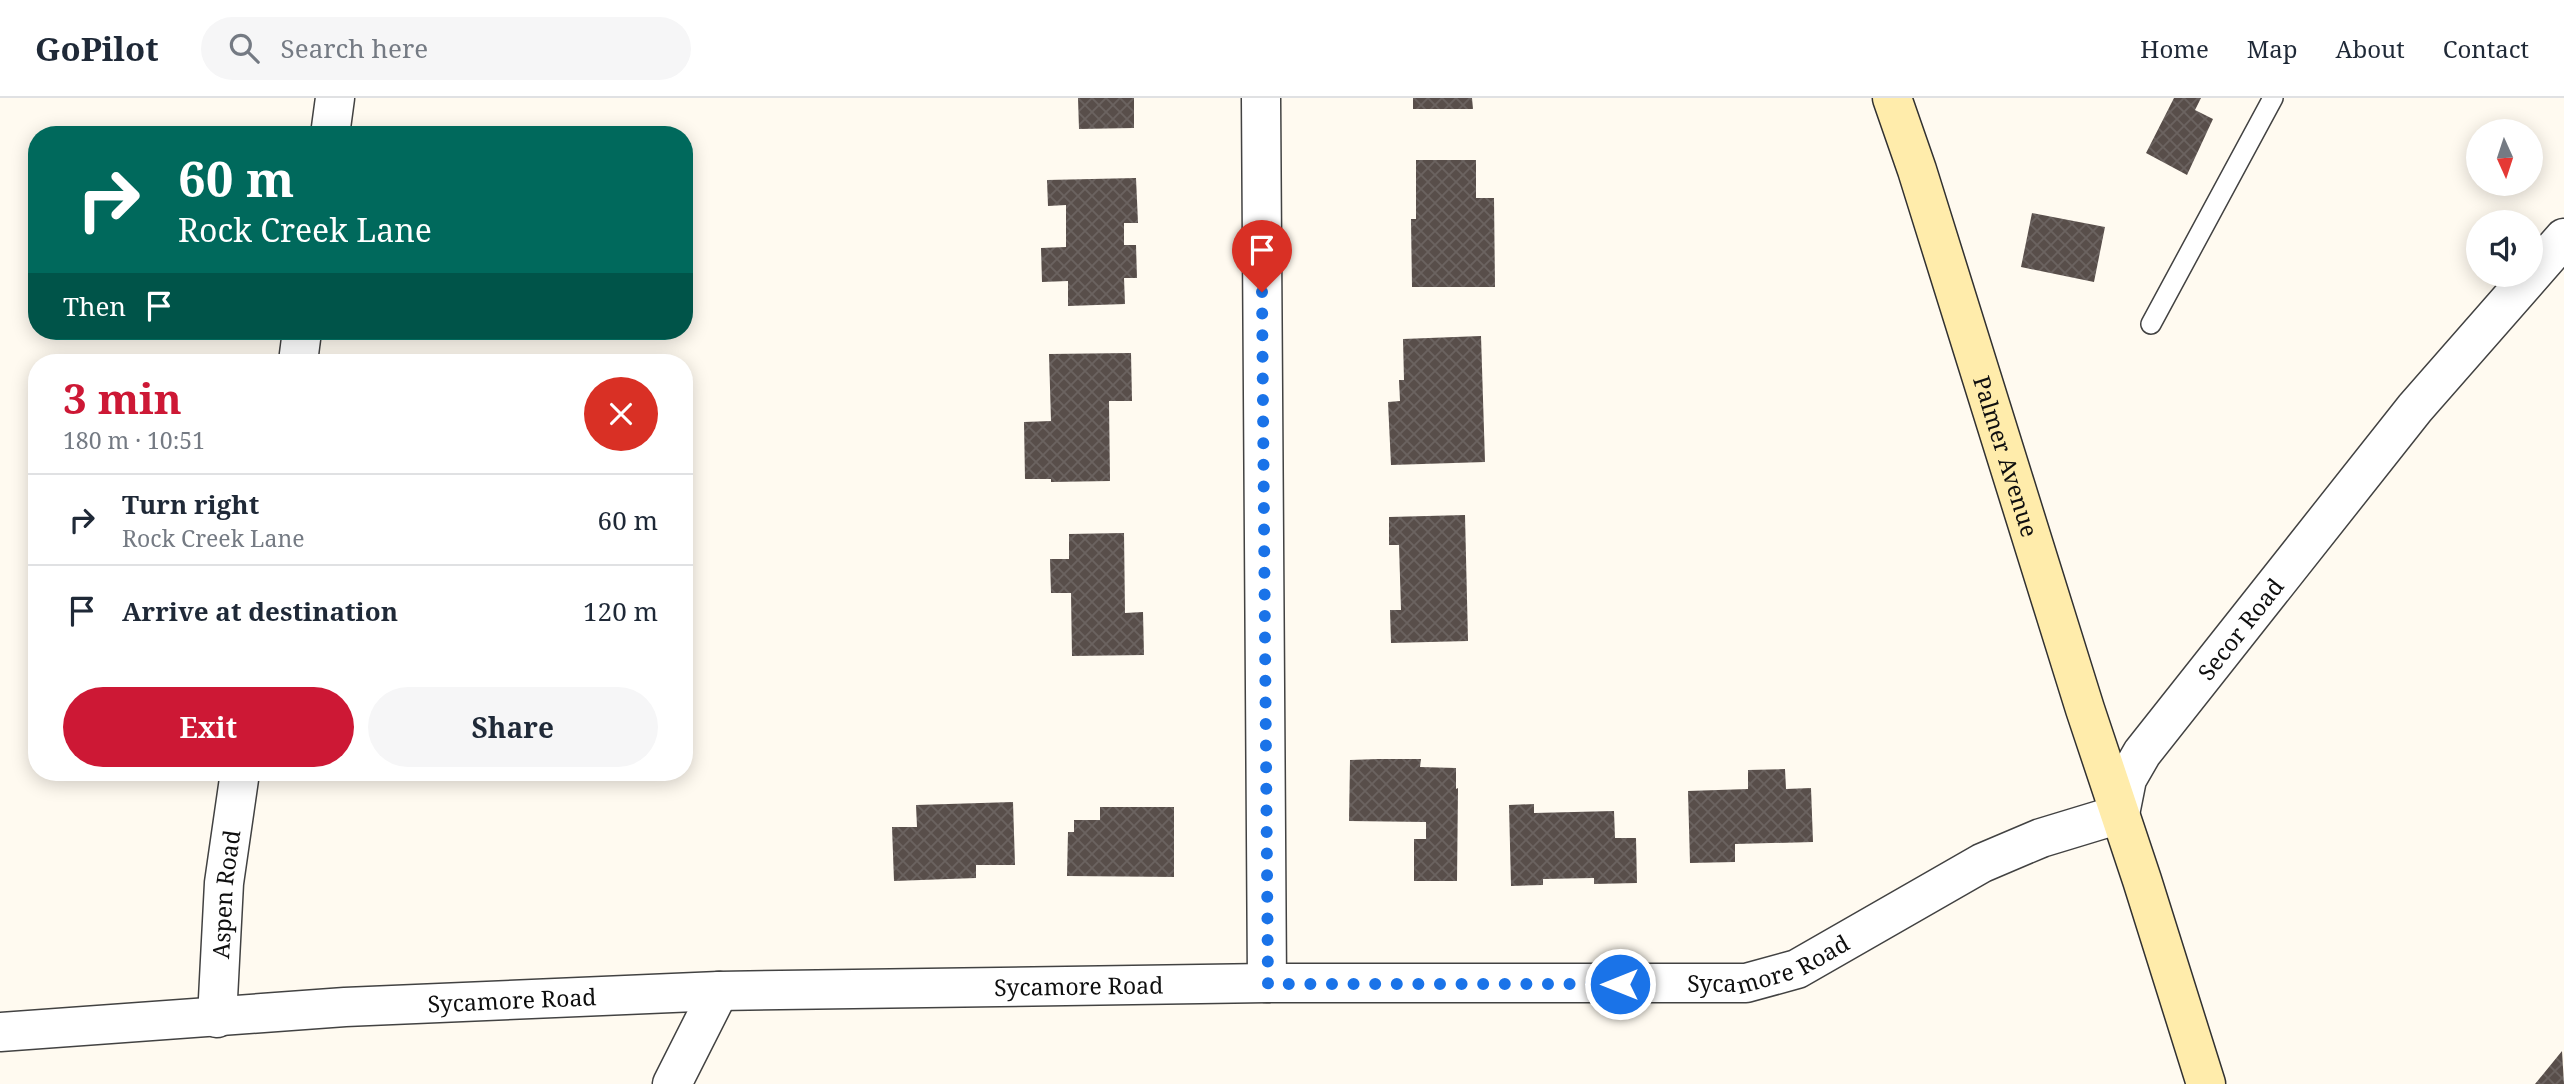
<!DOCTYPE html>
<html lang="en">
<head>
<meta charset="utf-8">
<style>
  body { margin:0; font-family:"Noto Serif",serif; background:#f6f6f7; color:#1f2937; height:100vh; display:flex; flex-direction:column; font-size:26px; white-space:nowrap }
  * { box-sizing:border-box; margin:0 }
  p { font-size:23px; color:#747a83 }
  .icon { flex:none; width:38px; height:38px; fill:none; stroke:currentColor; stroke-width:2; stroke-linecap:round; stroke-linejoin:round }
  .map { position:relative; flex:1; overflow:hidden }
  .side { position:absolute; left:28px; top:256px; width:665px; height:427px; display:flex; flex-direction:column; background:#fff; border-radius:28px; box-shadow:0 4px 18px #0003 }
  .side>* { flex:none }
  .guide { position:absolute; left:28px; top:28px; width:665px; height:214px; border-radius:28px; box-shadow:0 4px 18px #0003; background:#00695c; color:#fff; overflow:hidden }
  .needle { width:46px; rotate:177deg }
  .tools { position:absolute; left:2466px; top:21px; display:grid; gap:14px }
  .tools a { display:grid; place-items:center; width:77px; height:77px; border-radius:50%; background:#fff; box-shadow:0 4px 18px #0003; font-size:35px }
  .pin { position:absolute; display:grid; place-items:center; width:60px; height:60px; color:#fff; margin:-72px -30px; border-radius:50% 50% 50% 0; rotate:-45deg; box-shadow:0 0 7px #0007 }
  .pin .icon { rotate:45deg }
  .me { position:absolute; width:77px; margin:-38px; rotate:270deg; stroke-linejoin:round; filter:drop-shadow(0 0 5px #0008) }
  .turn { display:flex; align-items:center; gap:24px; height:147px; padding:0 35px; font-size:32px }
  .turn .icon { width:91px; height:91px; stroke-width:2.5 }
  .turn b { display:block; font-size:49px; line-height:60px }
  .then { display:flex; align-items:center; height:66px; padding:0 35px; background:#0003; gap:14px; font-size:26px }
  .round { display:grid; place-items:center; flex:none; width:74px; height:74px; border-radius:37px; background:#f6f6f7 }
  .headline { display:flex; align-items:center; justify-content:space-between; height:119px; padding:0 35px }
  h1 { font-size:42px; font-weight:700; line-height:52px; color:#cd1835 }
  .cta { display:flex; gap:14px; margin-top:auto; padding:14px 35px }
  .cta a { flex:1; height:80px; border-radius:42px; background:#cd1835; color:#fff; font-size:28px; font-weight:700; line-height:80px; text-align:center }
  .cta a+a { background:#f6f6f7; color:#1f2937 }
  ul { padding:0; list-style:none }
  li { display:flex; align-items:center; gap:21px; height:91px; padding:0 35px; border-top:2px solid #e0e1e3 }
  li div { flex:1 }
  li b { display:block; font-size:26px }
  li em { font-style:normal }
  header { display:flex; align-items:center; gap:42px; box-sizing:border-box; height:98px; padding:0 35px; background:#fff; border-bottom:2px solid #e0e1e3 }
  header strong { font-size:33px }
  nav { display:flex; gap:38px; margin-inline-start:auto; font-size:24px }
  .search { width:490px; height:63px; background:#f6f6f7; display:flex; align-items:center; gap:18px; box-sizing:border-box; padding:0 24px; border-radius:38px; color:#747a83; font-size:26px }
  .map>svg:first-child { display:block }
  .building { fill:url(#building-cross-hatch) }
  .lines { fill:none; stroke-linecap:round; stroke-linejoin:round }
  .service-casing { stroke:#424242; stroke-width:22 }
  .minor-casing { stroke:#424242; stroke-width:41 }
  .tertiary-casing { stroke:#424242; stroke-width:41 }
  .secondary-casing { stroke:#313131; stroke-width:41 }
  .service { stroke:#fff; stroke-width:19 }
  .minor { stroke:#fff; stroke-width:38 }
  .tertiary { stroke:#fff; stroke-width:38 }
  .secondary { stroke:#ffecab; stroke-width:38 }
  .route { stroke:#1a73e8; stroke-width:12; stroke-dasharray:0 21.6 }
  .labels { text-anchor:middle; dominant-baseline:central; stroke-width:7; stroke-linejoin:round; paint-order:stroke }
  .street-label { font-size:23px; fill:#0f0f0f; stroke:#fff }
</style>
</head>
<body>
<header>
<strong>GoPilot</strong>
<div class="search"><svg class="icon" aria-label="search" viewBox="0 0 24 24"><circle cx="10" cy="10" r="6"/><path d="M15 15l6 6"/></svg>Search here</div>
<nav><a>Home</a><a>Map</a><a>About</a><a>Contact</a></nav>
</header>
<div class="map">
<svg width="2564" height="986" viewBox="0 0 2564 986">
  <defs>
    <pattern id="building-cross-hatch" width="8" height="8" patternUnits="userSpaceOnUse" patternTransform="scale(1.75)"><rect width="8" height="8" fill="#584e4a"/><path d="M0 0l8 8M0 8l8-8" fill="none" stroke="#6b6360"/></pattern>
  </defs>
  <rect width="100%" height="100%" fill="#fffaf0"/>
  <!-- building -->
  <path class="building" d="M1078 0H1134V30L1079 31Z
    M1413 0H1472L1473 11H1413Z
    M2174 0H2201L2195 12 2213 21 2187 77 2146 55Z
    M1416 62H1476V100H1494L1495 189H1412L1411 121H1416Z
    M1136 80 1138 125H1124V147H1136L1137 180H1124L1125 206 1068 208V183L1042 184 1041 150 1066 149V107L1048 108 1047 82Z
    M2032 115 2105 129 2094 184 2021 169Z
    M1481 238 1485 364 1391 367 1388 304 1400 303 1399 282H1404L1403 241Z
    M1131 255 1132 303H1109L1110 383 1051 384V381H1025L1024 324 1051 323 1049 256Z
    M1465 417 1468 543 1391 545 1390 512H1401L1399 447H1389V419Z
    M1124 435 1125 515 1143 514 1144 557 1072 558 1071 495H1051L1050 461H1069V436Z
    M1378 661H1421L1420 669 1456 670V691L1458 690 1457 783H1414V741H1426V724L1349 723 1350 662Z
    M1785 671 1786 691 1811 690 1813 744 1735 746V764L1690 765 1688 693 1748 691V672Z
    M1013 704 1015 767H976V780L894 783 892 729H917L916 707Z
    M1534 706V715L1614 713 1615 740H1636L1637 785 1594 786V780L1543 781V787L1511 788 1509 707Z
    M1100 709H1174V779L1067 778 1068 734H1074V722H1100Z
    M2562 953 2564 986H2535Z"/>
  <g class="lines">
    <defs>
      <path id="service" d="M2151 226 2273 0"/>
      <g id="minor">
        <path d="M1261 0 1267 885"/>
        <path d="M330 37 335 0"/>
        <path d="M298 264 302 233"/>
        <path id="s1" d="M217 920 224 785 240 674"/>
        <path id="s2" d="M0 934 345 909 719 893 1267 885H1746L1797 871 1982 765 2041 740 2120 716"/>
        <path d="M672 986 719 893"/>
      </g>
      <g id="tertiary">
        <path id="s3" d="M2120 716 2127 681 2142 655 2415 310 2564 140"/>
      </g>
      <g id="secondary">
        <path id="s4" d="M1892 0 1917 72 2085 611 2142 782 2206 986"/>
      </g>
    </defs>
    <!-- service casing -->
    <use href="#service" class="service-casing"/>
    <!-- minor casing -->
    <use href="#minor" class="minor-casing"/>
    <!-- tertiary casing -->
    <use href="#tertiary" class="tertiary-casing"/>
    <!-- secondary casing -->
    <use href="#secondary" class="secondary-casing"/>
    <!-- service -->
    <use href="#service" class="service"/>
    <!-- minor -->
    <use href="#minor" class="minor"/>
    <!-- tertiary -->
    <use href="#tertiary" class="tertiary"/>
    <!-- secondary -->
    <use href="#secondary" class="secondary"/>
  </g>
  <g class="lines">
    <!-- route -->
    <path class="route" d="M1262 194 1268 886H1620"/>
  </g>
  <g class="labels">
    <!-- street labels -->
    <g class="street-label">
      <text stroke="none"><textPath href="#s4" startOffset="376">Palmer Avenue</textPath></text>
      <text stroke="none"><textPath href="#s3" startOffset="224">Secor Road</textPath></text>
      <text stroke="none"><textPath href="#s1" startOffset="124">Aspen Road</textPath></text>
      <text stroke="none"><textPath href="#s2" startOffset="1773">Sycamore Road</textPath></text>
      <text stroke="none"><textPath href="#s2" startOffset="1080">Sycamore Road</textPath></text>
      <text stroke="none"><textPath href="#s2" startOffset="513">Sycamore Road</textPath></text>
    </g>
  </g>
</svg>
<div class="tools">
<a><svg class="needle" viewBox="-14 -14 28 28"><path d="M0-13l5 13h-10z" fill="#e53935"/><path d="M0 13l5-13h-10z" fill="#747a83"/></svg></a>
<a><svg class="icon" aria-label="sound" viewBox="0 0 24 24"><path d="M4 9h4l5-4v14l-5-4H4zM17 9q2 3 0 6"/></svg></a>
</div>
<div class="pin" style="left:1262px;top:194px;background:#d93025"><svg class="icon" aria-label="arrive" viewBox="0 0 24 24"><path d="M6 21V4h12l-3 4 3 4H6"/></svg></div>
<svg class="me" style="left:1620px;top:886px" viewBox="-20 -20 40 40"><circle r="17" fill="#1a73e8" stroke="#fff" stroke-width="3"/><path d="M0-11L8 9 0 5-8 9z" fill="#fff"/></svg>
<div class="guide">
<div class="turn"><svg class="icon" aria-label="right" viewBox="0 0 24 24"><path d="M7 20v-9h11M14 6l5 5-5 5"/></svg><div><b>60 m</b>Rock Creek Lane</div></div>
<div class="then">Then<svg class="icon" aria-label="arrive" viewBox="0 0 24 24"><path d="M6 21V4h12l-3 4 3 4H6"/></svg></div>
</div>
<section class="side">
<div class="headline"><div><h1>3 min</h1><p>180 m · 10:51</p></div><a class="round" style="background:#d93025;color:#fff"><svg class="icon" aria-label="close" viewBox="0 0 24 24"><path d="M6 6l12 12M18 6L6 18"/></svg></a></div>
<ul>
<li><svg class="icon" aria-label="right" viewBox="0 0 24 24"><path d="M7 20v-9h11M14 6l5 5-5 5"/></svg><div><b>Turn right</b><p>Rock Creek Lane</p></div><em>60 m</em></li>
<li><svg class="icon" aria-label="arrive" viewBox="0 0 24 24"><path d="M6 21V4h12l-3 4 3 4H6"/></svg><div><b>Arrive at destination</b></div><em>120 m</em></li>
</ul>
<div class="cta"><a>Exit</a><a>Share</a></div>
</section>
</div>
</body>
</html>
